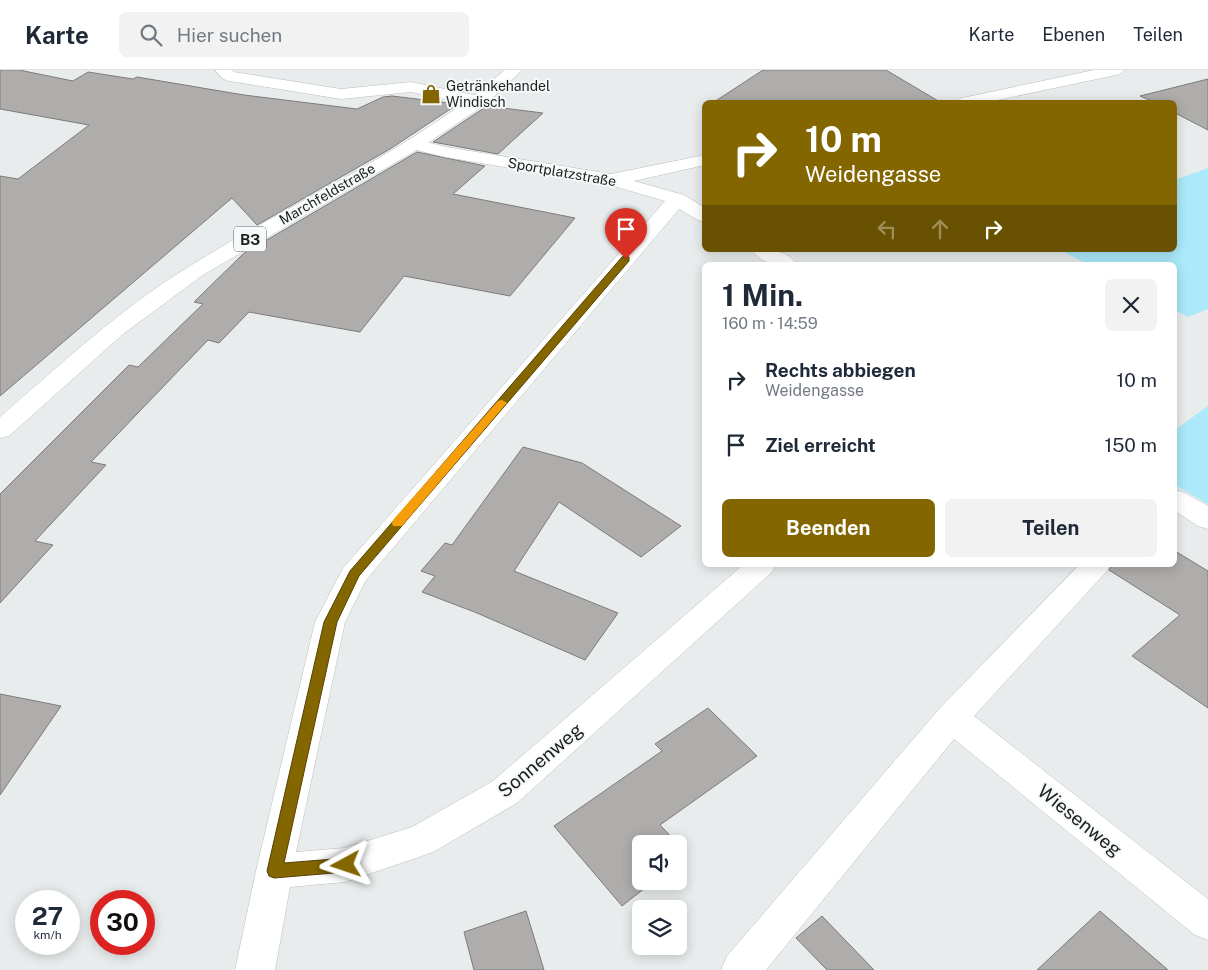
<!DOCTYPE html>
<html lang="de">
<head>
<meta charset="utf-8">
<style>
  body { margin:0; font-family:"Public Sans",sans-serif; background:#f2f2f3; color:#1f2937; height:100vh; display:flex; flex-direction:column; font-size:19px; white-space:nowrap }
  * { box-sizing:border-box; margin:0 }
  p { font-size:16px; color:#747a83 }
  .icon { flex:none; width:28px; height:28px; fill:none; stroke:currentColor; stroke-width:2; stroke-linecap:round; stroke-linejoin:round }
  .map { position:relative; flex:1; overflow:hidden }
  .side { position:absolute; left:702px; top:192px; width:475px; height:305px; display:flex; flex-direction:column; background:#fff; border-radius:8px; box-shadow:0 2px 12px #0003 }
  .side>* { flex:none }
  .banner { position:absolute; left:702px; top:30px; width:475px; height:152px; border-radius:8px; box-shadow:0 2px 12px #0003; background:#836600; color:#fff; overflow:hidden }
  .buttons { position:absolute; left:632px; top:765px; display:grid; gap:10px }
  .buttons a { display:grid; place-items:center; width:55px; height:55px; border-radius:8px; background:#fff; box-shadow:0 2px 12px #0003; font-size:25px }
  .speed { position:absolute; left:15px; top:820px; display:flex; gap:10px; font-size:25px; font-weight:700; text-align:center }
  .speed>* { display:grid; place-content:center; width:65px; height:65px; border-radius:50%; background:#fff; box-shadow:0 2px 12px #0003; line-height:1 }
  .speed small { font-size:12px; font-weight:400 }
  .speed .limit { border:8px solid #d22; background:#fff; color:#111 }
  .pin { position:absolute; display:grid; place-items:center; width:42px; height:42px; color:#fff; margin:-51px -21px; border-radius:50% 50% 50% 0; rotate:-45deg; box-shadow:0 0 5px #0007 }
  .pin .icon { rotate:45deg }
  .me { position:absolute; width:55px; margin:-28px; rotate:265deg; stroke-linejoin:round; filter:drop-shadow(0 0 4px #0008) }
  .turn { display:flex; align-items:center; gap:18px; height:105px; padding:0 20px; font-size:22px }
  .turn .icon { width:65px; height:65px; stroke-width:2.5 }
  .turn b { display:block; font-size:35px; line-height:42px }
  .lanes { display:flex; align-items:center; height:48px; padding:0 20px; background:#0003; justify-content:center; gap:25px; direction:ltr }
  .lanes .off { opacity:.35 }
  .round { display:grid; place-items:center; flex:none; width:52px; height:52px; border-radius:8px; background:#f2f2f3 }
  .headline { display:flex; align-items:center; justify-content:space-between; height:85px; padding:0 20px }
  h1 { font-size:30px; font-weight:700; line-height:38px }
  .action { display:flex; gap:10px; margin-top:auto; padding:10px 20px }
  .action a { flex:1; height:58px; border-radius:8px; background:#836600; color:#fff; font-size:20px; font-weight:700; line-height:58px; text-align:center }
  .action a+a { background:#f2f2f3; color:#1f2937 }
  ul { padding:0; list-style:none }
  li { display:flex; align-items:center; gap:15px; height:65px; padding:0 20px }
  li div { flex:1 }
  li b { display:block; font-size:19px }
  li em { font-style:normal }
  header { display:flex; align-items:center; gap:30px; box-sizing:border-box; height:70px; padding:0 25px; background:#fff; border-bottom:1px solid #e0e1e3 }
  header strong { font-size:24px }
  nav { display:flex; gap:28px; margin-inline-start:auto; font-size:18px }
  .search { width:350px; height:45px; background:#f2f2f3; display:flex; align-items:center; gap:12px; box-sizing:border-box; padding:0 18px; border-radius:8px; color:#747a83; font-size:19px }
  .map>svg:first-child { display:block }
  .green { fill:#abe9fb }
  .building { fill:#aeadab; stroke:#7d7c79 }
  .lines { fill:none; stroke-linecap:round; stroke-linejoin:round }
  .minor-casing { stroke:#babebf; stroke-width:1 }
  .major-casing { stroke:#babebf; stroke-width:1 }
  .minor { fill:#fff; fill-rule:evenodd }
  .major { fill:#fff; fill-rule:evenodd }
  .route { fill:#836600; stroke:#554200 }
  .slow { fill:#f59e0b }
  .labels { text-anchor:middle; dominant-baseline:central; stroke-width:4; stroke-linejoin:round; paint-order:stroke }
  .far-poi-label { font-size:14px; fill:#1f2020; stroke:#f5f9fa; text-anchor:start }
  .far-street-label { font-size:14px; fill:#1f2020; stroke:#f5f9fa }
  .shield { fill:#f5f9fa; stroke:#5f6161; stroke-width:1 }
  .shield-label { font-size:15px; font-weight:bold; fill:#1f2020 }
  .near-street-label { font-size:19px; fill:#1f2020; stroke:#f5f9fa }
</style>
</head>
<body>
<header>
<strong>Karte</strong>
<div class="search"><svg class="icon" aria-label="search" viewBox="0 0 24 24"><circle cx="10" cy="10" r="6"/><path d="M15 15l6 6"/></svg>Hier suchen</div>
<nav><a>Karte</a><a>Ebenen</a><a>Teilen</a></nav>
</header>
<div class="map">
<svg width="1208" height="900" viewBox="0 0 1208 900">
  <rect width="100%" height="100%" fill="#e8eced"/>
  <!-- green -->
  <path class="green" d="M1208 98V239L1188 247 1175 240V195H1089L1060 180H1175V110Z
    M1208 336V434L1175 415V360Z"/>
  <!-- building -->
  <path class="building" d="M0 0H19L73 11 88 2 133 9 137 7 244 25 357 39 383 27 392 26 458 34 390 79 257 155 232 128 0 326V106L18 109 89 55 0 39Z
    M763 0H886L940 32H714Z
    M1208 9V60L1175 43V32H1154L1140 26Z
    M495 37 543 43 498 84 433 72 484 38Z
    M417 82 485 96 453 124 575 148 510 226 404 206 360 262 249 242 219 273 208 270 91 392 106 395 35 471 53 475 0 533V424L129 295 138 297 203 234 194 232 243 184Z
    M523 377 582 393 681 456 641 487 559 432 514 501 618 543 585 590 477 543 422 522 435 506 421 501 445 473 452 475Z
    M1175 481 1208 501V638L1132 586 1180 545 1109 500 1112 495H1175Z
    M0 624 61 636 0 725Z
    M708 638 757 686 660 755 678 774H641V811H654L622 836 554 756 662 681 655 674Z
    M526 841 544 900H474L464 862Z
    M1100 841 1168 900H1037Z
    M822 846 874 900H827L796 868Z"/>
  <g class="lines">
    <defs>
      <path id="minor" d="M215 0H232L234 2 341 19 411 12 479 26 485 27 487 31 485 35 479 36 411 22 341 29 229 11 223 9Z
        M1094 0H1124L1122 3 1116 5 988 32H959L961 28 967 27Z
        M414 69 446 77 611 104 705 85V95L634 111 684 125 705 138V152L698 150 679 139 366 510 345 552 296 782 345 778 412 757 493 711 743 495H776L772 502 517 733 435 781 422 786 345 812 290 817 275 900H235L256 801 315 552 340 504 344 497 665 131 610 115 445 87 408 78 405 74 408 70Z
        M752 180C769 180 787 179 797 195 780 195 763 196 752 180Z
        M1175 420 1185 423 1208 436V459L1198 456 1175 441Z
        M1079 495H1110L1106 502 974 646 1208 829V870L1195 865 954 669 766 900H721L727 886 940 638Z"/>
      <path id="major" d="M505 0H522L485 35 420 78 203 205 123 264 9 366 0 368V347C61 294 121 238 190 196 294 131 411 81 505 0Z"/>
    </defs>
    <!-- minor casing -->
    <use href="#minor" class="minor-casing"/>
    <!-- major casing -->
    <use href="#major" class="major-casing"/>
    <!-- minor -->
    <use href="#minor" class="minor"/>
    <!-- major -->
    <use href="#major" class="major"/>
  </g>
  <!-- route -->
  <path class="route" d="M626 186 629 187V191L359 506 337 552 284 793 346 788 351 790 353 795 351 800 346 802 274 808 269 806 267 801 324 552 350 501 622 187Z"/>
  <!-- slow -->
  <path class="slow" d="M502 330 507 333 505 335 402 456H393L392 453 393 450 498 331Z"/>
  <!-- icons -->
  <defs>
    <symbol id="shop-bare" viewBox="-9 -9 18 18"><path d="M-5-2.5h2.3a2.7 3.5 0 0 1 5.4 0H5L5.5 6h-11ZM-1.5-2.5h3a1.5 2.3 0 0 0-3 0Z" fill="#836600" stroke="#f5f9fa" stroke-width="2.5" paint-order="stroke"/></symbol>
  </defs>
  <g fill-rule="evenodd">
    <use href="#shop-bare" x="417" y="10" width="28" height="28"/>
  </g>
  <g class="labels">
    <!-- far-poi labels -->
    <g class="far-poi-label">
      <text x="446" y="16">Getränkehandel<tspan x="446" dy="16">Windisch</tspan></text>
    </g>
    <!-- far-street labels -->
    <g class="far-street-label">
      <text transform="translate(562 102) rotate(10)">Sportplatzstraße</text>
      <text transform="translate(327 124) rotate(-30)">Marchfeldstraße</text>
    </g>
    <!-- shield labels -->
    <rect class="shield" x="234" y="156.5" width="32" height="25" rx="4"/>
    <g class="shield-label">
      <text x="250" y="169">B3</text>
    </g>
    <!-- near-street labels -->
    <g class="near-street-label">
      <text transform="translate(540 690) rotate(-40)">Sonnenweg</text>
      <text transform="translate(1080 750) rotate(39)">Wiesenweg</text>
    </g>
  </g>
</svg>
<div class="buttons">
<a><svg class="icon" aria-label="sound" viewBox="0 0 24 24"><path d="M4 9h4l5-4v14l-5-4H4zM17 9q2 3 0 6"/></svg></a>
<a><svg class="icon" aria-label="layers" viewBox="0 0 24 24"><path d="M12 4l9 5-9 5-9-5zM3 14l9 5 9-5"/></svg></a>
</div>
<div class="speed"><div>27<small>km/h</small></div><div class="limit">30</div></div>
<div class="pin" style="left:626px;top:189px;background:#d93025"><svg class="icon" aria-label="arrive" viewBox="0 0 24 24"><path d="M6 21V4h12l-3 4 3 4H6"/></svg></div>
<svg class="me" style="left:346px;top:795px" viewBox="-20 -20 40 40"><path d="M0-17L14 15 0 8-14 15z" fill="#836600" stroke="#fff" stroke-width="4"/></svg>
<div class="banner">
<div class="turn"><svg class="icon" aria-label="right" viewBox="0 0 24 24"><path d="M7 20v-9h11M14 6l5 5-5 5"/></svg><div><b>10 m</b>Weidengasse</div></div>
<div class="lanes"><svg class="icon off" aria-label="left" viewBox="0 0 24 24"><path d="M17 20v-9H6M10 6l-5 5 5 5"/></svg><svg class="icon off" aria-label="ahead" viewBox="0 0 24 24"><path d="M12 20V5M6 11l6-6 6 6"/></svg><svg class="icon" aria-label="right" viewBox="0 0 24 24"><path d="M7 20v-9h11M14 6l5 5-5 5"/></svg></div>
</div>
<section class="side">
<div class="headline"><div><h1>1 Min.</h1><p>160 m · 14:59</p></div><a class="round"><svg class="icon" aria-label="close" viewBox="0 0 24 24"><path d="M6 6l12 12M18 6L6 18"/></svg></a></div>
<ul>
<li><svg class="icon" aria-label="right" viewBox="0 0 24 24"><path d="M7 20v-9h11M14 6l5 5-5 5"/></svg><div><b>Rechts abbiegen</b><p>Weidengasse</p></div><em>10 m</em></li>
<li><svg class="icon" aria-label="arrive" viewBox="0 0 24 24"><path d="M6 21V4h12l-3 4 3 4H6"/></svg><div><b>Ziel erreicht</b></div><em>150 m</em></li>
</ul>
<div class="action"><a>Beenden</a><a>Teilen</a></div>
</section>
</div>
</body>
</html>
